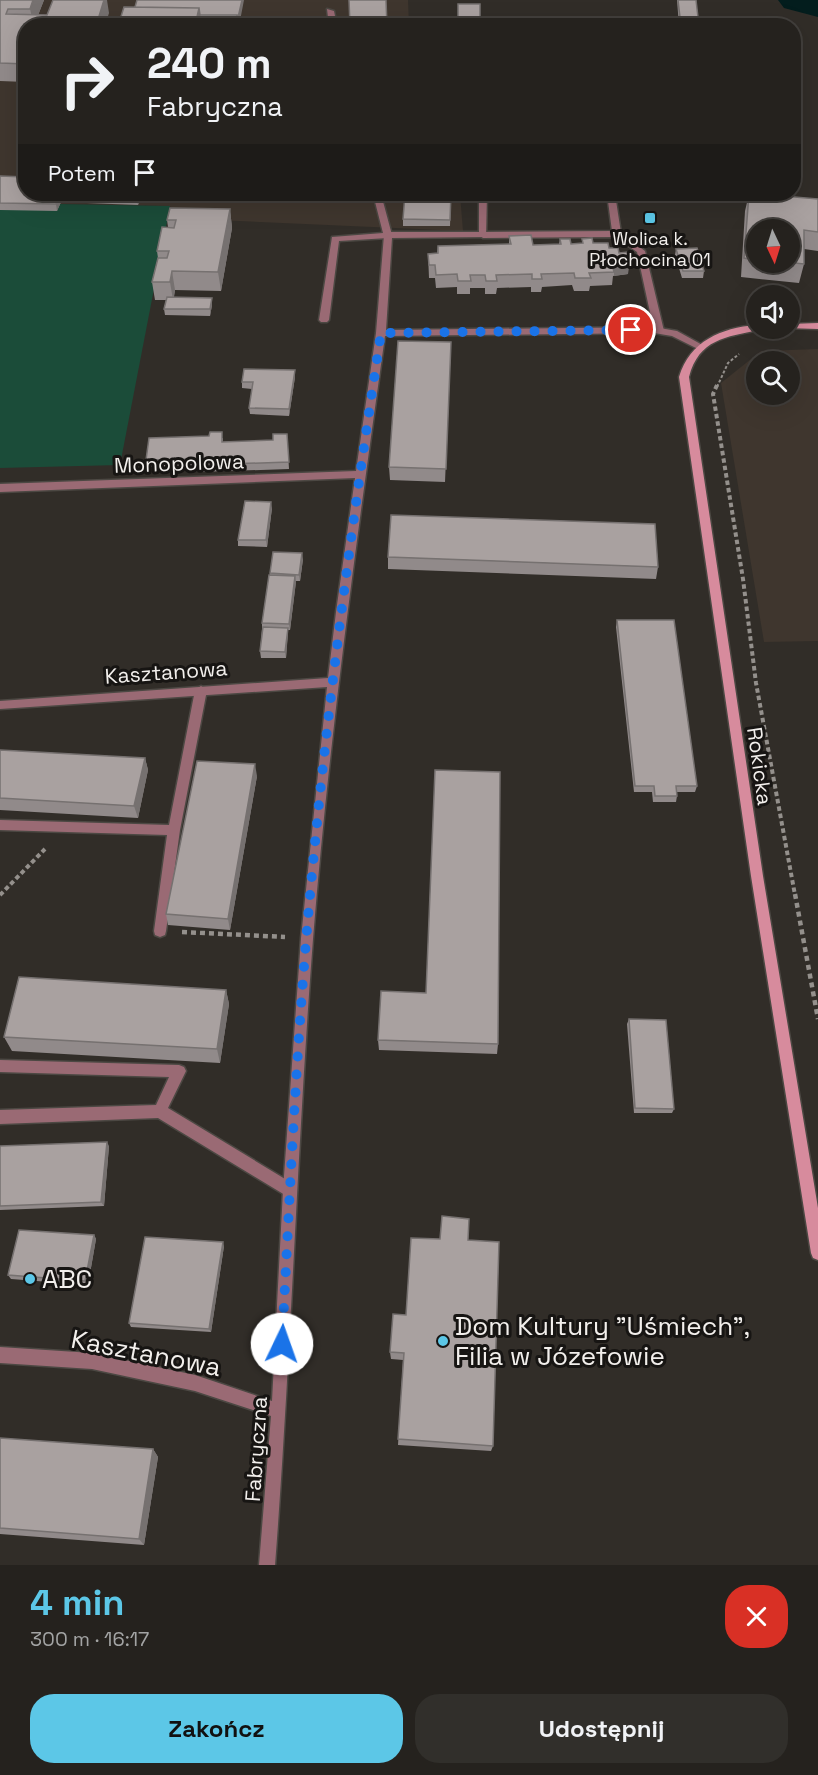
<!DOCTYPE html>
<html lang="pl">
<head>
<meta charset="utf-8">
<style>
  body { margin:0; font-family:"Space Grotesk",sans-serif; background:#312f2b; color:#f1f3f6; height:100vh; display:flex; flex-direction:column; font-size:22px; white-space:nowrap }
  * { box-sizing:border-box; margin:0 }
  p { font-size:20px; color:#a3a4a4 }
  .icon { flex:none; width:33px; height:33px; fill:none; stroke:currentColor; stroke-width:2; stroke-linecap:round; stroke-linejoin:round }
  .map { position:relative; height:1565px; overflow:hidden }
  .side { display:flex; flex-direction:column; background:#25221e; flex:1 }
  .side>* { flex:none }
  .guide { position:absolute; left:18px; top:18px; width:783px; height:183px; border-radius:24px; box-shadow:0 6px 24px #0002,0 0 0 2px #423f3c; background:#25221e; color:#f1f3f6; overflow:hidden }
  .needle { width:39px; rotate:176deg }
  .tools { position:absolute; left:746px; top:219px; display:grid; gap:12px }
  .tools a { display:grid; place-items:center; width:54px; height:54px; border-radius:50%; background:#25221e; box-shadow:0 6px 24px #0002,0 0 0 2px #423f3c; font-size:30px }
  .pin { position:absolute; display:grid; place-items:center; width:51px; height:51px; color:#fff; margin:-26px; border:3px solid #fff; border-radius:50%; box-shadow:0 2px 6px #0007 }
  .me { position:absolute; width:66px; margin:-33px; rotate:3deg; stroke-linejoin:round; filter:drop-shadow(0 0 4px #0008) }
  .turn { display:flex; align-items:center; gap:21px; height:126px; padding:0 30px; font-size:27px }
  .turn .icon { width:78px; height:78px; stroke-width:2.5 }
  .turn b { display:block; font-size:42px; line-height:51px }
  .then { display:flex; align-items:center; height:57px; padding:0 30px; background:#0003; gap:12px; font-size:22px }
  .round { display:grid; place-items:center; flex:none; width:63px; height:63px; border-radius:24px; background:#312f2b }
  .headline { display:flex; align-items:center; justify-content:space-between; height:102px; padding:0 30px }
  h1 { font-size:36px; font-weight:700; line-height:45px; color:#5cc7e7 }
  .cta { display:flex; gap:12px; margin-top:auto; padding:12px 30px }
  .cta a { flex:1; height:69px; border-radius:24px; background:#5cc7e7; color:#111; font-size:24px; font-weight:700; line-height:69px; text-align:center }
  .cta a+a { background:#312f2b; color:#f1f3f6 }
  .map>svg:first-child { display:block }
  .built { fill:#3f362e; fill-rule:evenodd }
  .green { fill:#1b4c39 }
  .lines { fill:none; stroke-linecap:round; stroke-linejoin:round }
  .river { fill:#031d1d; fill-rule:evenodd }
  .lane-casing { stroke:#4c4843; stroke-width:3 }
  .street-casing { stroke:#4c4843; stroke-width:3 }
  .secondary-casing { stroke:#4c4843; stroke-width:3 }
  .path-far2 { stroke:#94908c; stroke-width:2; stroke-dasharray:3 2; stroke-linecap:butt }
  .path-far1 { stroke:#94908c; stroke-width:4; stroke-dasharray:4.5 3; stroke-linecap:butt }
  .path { stroke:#94908c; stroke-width:4.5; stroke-dasharray:5 4; stroke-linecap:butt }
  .lane { fill:#9a6a74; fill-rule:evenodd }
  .street { fill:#9a6a74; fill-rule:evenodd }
  .secondary { fill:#d78b9d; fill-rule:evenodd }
  .wall { fill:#918a8a; fill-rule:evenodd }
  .shaded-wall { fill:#767170 }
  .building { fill:#a9a1a0; stroke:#767170; stroke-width:1.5 }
  .route { stroke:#1a73e8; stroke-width:10; stroke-dasharray:0 18 }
  .poi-dot { fill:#5cc7e7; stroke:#171513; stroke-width:2 }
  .labels { text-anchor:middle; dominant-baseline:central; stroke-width:6; stroke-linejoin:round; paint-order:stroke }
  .far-poi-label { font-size:18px; fill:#f2efec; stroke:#171513 }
  .street-label { font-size:21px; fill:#f2efec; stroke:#171513 }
  .near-poi-label { font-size:26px; fill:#f2efec; stroke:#171513; text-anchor:start }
  .near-street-label { font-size:26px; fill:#f2efec; stroke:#171513 }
</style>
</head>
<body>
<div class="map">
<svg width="818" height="1565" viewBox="0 0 818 1565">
  <rect width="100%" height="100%" fill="#312d28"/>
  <!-- built -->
  <path class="built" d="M0 0H408L409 25 26 26V194H460L463 231 193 219 169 206 0 203Z
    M818 349V641L764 642 721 383 761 351ZM756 362H789V394H756Z"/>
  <!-- green -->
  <path class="green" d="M0 203 170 206 120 465 0 468Z"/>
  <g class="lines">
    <!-- river -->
    <path class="river" d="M778 0H818V17L784 8Z"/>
    <defs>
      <path id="lane" d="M327 9 334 11 337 26H329Z
        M373 194H381L392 235 388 238 339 241 329 320 327 322H321L319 320 332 237 383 233Z
        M607 194H615L621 233 645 251 664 331 662 333H656L654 331 637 252 615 237 483 238 479 235 483 232 612 231Z
        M201 686 207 690 180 830 166 931 165 935 160 937 155 935 154 931 167 835 0 830V820L169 825 195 690Z
        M0 1060 179 1065 184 1067 186 1071 168 1108 295 1185 297 1190 295 1195 290 1197 285 1195 158 1118 0 1124V1110L156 1105 169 1077 0 1072Z"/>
      <path id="street" d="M479 194H487L486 237 392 238 386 330 654 327 677 331 706 347 704 349H698L672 336 654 333 385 336C357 537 329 737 313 939 297 1148 291 1357 275 1565H259L271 1416 195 1391 92 1369 0 1363V1347L92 1353 195 1375 272 1401 283 1190 301 938 327 687 0 709V701L328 678 336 612 355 478 0 492V484L356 471 376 333 384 235 388 232H479Z"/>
      <path id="secondary" d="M818 323V329L785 328H789V324Z
        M756 325V328H760L759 330C726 337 699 339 689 377L763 876 818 1208V1260L813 1258 811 1253 751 876 679 377C690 341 721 328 756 325Z"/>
    </defs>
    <!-- lane casing -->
    <use href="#lane" class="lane-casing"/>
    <!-- street casing -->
    <use href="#street" class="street-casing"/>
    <!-- secondary casing -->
    <use href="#secondary" class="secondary-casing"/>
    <!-- path-far2 -->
    <path class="path-far2" d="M717 387 728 363 739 354"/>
    <!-- path-far1 -->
    <path class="path-far1" d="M717 385 713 394 743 579 756 683 795 895
      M0 895 45 849"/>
    <!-- path -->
    <path class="path" d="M795 894 818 1019
      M182 932 285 937"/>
    <!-- lane -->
    <use href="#lane" class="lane"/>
    <!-- street -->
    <use href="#street" class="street"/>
    <!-- secondary -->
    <use href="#secondary" class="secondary"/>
  </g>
  <!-- wall -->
  <path class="wall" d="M0 0H44L38 15 109 13 26 26V82L0 81Z
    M677 0H696L699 26H679Z
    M0 176 26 194H142L138 205 61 202 57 211 0 210Z
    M451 194 450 226H403V219Z
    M749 194 818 199V251L804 249V264L799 283 741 277 745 211ZM756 230 789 262H756Z
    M230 209 232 228 221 291 175 290 174 297 212 305 210 316 165 315 164 309 166 300H155L152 282 158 258 157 251 168 227 167 220Z
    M509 236 533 245 559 244 560 239 571 244 582 243V239L619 253 628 274 613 276 612 285 590 286 589 291H574L572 285 542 287 541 292H531V287L497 288 496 294H485V288H470V294H457V287L436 288 435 278H429L428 254 437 253 438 246 509 244Z
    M676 249 704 271 703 278H682L675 255Z
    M451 342 445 482 390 480 389 467Z
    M295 377 289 416 250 414 249 408 252 389 242 388V382Z
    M287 434 289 469 197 472 196 465 148 467 146 460 223 438V442L273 440Z
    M272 508 267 547 238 546V540Z
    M388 557 658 567 656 579 388 569Z
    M303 559 300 581H296L290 630H288L286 658H261L260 651 262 629V623L270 573Z
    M617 620 697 786 695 792H677V796L676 802H653L652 792H634L616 627Z
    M0 750 145 758 148 770 138 818 0 810Z
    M257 776 230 930 168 925 166 914Z
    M226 990 229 1004 220 1063 12 1051 4 1037Z
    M629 1019 674 1109 672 1113H634L627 1024Z
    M378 1040 498 1044 497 1054 379 1050Z
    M0 1146H109L104 1206 0 1210Z
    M94 1235 96 1239 88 1285 11 1279 8 1275Z
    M468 1240 493 1446 491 1451 398 1445 403 1360 391 1359 390 1352 406 1315Z
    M224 1246 211 1332 131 1327 129 1323Z
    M0 1438 153 1449 158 1457 144 1545 0 1534Z"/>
  <!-- shaded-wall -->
  <path class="shaded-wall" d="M33 0H44L34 26 30 9Z
    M104 0H107L109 13 105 26H96Z
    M242 0H244L239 26H235Z
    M199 8 201 26H195Z
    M139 194H142L138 205 137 199Z
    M59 195 61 202 57 211 56 204Z
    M230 209 232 228 221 291 218 272Z
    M630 261 628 274 614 276V272L612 264Z
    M172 271 175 290 173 300 170 282Z
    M212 298V305L210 316V309Z
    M295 370V377L289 416V409Z
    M271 502 272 508 267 547 266 540Z
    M302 553 303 559 300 581 299 575Z
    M295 576 296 582 290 630 289 624Z
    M288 628V634L286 658 285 652Z
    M145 758 148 770 138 818 134 806Z
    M255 764 257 776 230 930 228 919Z
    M226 990 229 1004 220 1063 217 1049Z
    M107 1142 109 1146 104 1206 101 1202Z
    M94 1235 96 1239 88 1285 85 1281Z
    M223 1242 224 1246 211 1332 209 1329Z
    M153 1449 158 1457 144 1545 139 1539Z"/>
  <!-- building -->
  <path class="building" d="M0 0H33L30 9H8L6 14 47 15 53 0H104L96 26H26V64L0 63Z
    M137 0H242L237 22V15H200L199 8 135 7Z
    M349 0H386L387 26H350Z
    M678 0H696L699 26H681Z
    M458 4H480V26H458Z
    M124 7 199 8 195 26H118Z
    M200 15H237L235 26H197Z
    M0 176 26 177V194H139L137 199 59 195 56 204 0 203Z
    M405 194H451L450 220 403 219Z
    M749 194H760L818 199V232L804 230V264L785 262H789V230H756V260L744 258Z
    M170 208 230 209 218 272 172 271 170 282H152L158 258H167L169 251H157L162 227 174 228 176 220H167Z
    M531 235 533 245 561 244 560 239H570L571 244 583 243 582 239 592 238 593 243H608L609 248H618L619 253 628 252 630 261 612 264 614 272 589 273 591 278H575L574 273 541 274 542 279H532V274L496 275 497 281H486L485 275H470L471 281H458L457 274 436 275 435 265H429L428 254 438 253V246L511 244 509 236Z
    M697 248 704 271H683L676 249Z
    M167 297 212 298 210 309H164Z
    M398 341 451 342 446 469 389 467Z
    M244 369 295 370 289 409 249 408 253 382H242Z
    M210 432H222V442L273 440V434H287L289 462 196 465V459L146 460 149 438 209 436Z
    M245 501 271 502 266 540H238Z
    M391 515 655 524 658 567 388 557Z
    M273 552 302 553 299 575 270 573Z
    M269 575 295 576 289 624 262 623Z
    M617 620H674L697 786H676L677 796H655L654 786H635Z
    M263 627 288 628 285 652 260 651Z
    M0 750 145 758 134 806 0 798Z
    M197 761 255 764 228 919 166 914Z
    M435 770 500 772 498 1044 378 1040 381 991 426 993Z
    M19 977 226 990 217 1049 4 1037Z
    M629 1019 666 1020 674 1109 635 1108Z
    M107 1142 101 1202 0 1206V1146Z
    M442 1216 469 1219 468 1240 499 1242 493 1446 398 1439 404 1353 390 1352 393 1314 406 1315 411 1238 440 1239Z
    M19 1230 94 1235 85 1281 8 1275Z
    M145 1237 223 1242 209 1329 129 1323Z
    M0 1438 153 1449 139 1539 0 1528Z"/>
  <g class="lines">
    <!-- route -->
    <path class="route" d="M282 1344C289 1210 295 1076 306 941 323 738 350 535 381 333L631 330"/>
  </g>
  <!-- markers -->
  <g class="poi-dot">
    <rect x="644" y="212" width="12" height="12" rx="3"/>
    <circle cx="30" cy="1279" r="6"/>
    <circle cx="443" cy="1341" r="6"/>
  </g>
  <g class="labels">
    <!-- far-poi labels -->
    <g class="far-poi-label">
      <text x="650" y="238">Wolica k.<tspan x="650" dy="21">Płochocina 01</tspan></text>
    </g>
    <!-- street labels -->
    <g class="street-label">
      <text transform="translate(179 463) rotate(-2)">Monopolowa</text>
      <text transform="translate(166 672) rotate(-4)">Kasztanowa</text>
      <text transform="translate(760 766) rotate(82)">Rokicka</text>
      <text transform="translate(256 1449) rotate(-86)">Fabryczna</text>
    </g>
    <!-- near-poi labels -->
    <g class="near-poi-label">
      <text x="42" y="1279">ABC</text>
      <text x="455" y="1326">Dom Kultury "Uśmiech",<tspan x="455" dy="30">Filia w Józefowie</tspan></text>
    </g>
    <!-- near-street labels -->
    <g class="near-street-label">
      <text transform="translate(146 1353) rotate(11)">Kasztanowa</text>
    </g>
  </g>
</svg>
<div class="tools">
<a><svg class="needle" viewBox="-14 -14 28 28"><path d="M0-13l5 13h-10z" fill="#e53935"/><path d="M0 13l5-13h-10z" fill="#a3a4a4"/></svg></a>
<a><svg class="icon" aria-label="sound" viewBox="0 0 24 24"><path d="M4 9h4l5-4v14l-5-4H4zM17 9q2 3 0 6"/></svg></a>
<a><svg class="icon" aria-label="search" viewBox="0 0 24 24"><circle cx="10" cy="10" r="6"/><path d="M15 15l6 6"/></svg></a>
</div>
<div class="pin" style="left:631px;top:330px;background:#d93025"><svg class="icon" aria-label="arrive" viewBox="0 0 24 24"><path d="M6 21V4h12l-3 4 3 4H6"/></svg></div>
<svg class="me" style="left:282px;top:1344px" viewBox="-20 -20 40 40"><circle r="19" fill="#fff"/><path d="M0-13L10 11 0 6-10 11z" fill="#1a73e8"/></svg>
<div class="guide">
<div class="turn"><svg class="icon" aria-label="right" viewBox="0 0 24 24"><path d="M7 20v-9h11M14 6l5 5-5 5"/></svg><div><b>240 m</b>Fabryczna</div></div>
<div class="then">Potem<svg class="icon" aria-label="arrive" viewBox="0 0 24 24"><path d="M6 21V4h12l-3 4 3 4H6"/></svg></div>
</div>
</div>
<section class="side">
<div class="headline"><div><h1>4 min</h1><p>300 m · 16:17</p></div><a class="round" style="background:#d93025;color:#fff"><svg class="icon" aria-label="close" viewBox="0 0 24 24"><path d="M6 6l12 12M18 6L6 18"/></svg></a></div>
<div class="cta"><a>Zakończ</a><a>Udostępnij</a></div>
</section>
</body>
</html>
